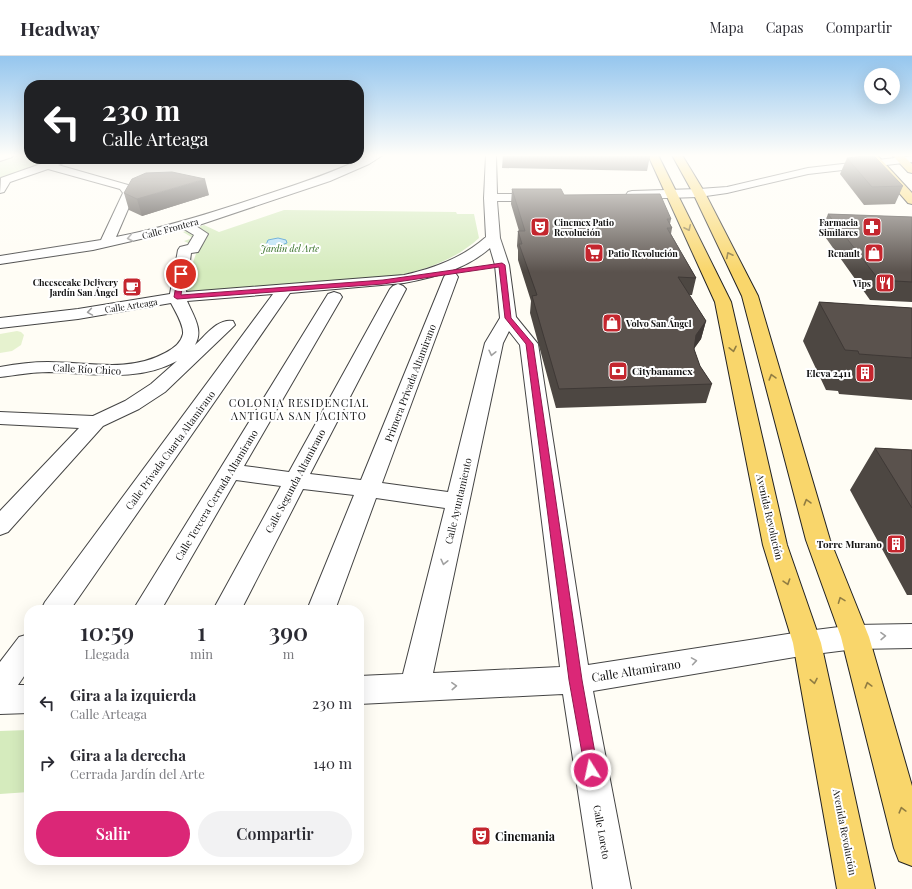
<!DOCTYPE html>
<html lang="es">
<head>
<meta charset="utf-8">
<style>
  body { margin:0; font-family:"Playfair Display",serif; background:#f2f2f3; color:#2b2b33; height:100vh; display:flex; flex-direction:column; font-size:15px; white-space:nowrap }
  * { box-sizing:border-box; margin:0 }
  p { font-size:13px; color:#7c7c81 }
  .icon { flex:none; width:22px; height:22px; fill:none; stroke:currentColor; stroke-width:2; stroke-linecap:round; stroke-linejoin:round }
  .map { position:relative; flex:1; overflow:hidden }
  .panel { position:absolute; left:24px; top:549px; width:340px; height:260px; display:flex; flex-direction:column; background:#fff; border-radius:16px; box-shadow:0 4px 16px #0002 }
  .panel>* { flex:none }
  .hud { position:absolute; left:24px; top:24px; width:340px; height:84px; border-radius:16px; box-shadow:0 4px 16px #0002; background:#202124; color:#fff; overflow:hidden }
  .controls { position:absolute; left:864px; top:12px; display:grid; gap:8px }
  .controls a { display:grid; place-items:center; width:36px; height:36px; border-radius:50%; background:#fff; box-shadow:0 4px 16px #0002; font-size:20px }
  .pin { position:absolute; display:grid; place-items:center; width:34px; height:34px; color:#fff; margin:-17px; border:2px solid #fff; border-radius:50%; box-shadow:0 1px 4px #0007 }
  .me { position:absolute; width:44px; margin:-22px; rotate:350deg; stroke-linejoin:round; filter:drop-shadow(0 0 3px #0008) }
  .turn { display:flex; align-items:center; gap:14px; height:84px; padding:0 12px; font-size:18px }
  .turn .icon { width:52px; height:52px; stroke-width:2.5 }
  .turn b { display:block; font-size:28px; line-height:34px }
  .eta { display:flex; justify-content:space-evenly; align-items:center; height:68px; text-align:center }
  .eta b { font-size:24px; font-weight:600; line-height:28px }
  .primary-button { display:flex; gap:8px; margin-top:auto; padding:8px 12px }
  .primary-button a { flex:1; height:46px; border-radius:24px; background:#db2777; color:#fff; font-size:16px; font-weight:600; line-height:46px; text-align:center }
  .primary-button a+a { background:#f2f2f3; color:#2b2b33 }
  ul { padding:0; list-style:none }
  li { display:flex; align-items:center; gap:12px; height:60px; padding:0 12px }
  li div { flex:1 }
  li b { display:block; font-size:15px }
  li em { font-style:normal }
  header { display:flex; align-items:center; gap:24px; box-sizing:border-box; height:56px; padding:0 20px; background:#fff; border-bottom:1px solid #e1e1e2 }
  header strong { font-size:19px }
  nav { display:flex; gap:22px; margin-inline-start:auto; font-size:14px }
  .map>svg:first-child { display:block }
  .green { fill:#d5ebbd }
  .pitch { fill:#e6f2cf }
  .water { fill:#b9e0f7; stroke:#3f96cf }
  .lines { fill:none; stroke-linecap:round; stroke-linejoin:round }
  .minor-casing { stroke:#444; stroke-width:2 }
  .major-casing { stroke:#222; stroke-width:2 }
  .minor { fill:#fff; fill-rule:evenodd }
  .major { fill:#f9d66b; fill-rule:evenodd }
  .wall { fill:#4d4742 }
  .shaded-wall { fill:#3f3936 }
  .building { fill:#5a524d; stroke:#3f3936 }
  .oneway { stroke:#917d42 }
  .oneway2 { stroke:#a0a0a0 }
  .route { fill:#db2777; stroke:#8e194d }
  .labels { text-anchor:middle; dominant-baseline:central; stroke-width:4; stroke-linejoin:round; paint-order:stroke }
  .far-poi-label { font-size:9px; font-weight:bold; fill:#111; stroke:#fff; text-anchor:end }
  .far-street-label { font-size:9px; fill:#111; stroke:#fff }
  .far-park-label { font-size:9px; font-style:italic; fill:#2f6b1f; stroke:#fff }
  .street-label { font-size:10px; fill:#111; stroke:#fff }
  .poi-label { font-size:10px; font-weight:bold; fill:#111; stroke:#fff; text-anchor:end }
  .neighbourhood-label { font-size:11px; letter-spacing:1px; fill:#111; stroke:#fff }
  .near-street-label { font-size:12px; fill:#111; stroke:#fff }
  .near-poi-label { font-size:12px; font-weight:bold; fill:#111; stroke:#fff; text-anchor:start }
</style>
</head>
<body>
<header>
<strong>Headway</strong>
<nav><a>Mapa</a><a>Capas</a><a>Compartir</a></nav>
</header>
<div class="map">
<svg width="912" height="833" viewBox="0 0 912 833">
  <rect width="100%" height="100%" fill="#fffdf5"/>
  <!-- green -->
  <path class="green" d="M11 100H29V103H61L8 121H0V106Z
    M284 154 456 156 457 158H474L479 182C452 207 417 216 382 223L182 238 198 192 184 185 193 182 183 176 204 169 219 176Z
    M28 674 29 736 0 738V675Z"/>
  <!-- pitch -->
  <path class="pitch" d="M17 275 21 276 24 279 21 289 12 295 0 297V278Z"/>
  <!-- water -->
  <path class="water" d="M278 182 286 184 287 187 276 191 266 189 268 184Z"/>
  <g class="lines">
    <defs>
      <path id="minor" d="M0 99H13L12 101 0 105Z
        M370 99H383L369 108 330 125 196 170 208 178 198 196 191 197 186 236 404 219C435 212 462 202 486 181L484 142 486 99H496L497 138H545L547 141 545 144 541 145H497L500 182 509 209 516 261 538 288 588 609 807 575 855 569 912 568V592L855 593 807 599 593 635 631 833H593L563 638 359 648V620L403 618 445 452 376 442 335 554H307L354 439 303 433 241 554H213L281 430 236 424 161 554H133L328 238 334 236 340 238 342 241 244 410 289 416 390 233 393 230 398 228 403 230 406 233 310 418 361 424 444 221 446 218 451 217 456 218 458 221 382 427 448 436 485 287 500 262 495 209 490 192C465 214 435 221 404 227L290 237 70 554H41L45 546 273 238 187 245C193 259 204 274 195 289 206 279 218 262 233 265L235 269 165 336 139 353 103 370 8 476 0 479V455L79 372 0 368V356L93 360 125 345 151 328 177 305C136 327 93 317 49 316 33 316 16 319 0 321V311C16 308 32 306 48 306 88 306 128 317 165 297 173 293 181 287 183 278 184 269 175 255 171 247L78 263 0 272V262L78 253 170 238 178 194 180 191 188 189 194 179 184 173 93 194 0 208V200L101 184 123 137 120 133 48 113 10 126 4 136 0 137 1 122 55 103H67L66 106 58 109 128 129 135 137 116 181C168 171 218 155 268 138 302 127 337 115 370 99ZM509 275 520 289 560 611 433 617 503 287Z
        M912 100V106L808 118 727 137 699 141 632 143 628 142 626 139 628 136 632 135 699 133 727 131 808 112Z
        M29 578V613L18 629H29V657L0 658V606L19 581Z"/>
      <path id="major" d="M648 99H658L731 246 787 489 821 587 875 833H837L793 587 763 489 715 246Z
        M672 99H682L705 137 758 240 830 484 869 581 912 730V810L899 805 894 792 841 581 806 484 742 240 693 137Z
        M866 99H877L912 137V148L908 147Z
        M892 99H903L912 108V117L908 116Z"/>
    </defs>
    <!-- minor casing -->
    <use href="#minor" class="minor-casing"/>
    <!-- major casing -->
    <use href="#major" class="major-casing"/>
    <!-- minor -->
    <use href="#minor" class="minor"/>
    <!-- major -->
    <use href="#major" class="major"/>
  </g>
  <!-- wall -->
  <path class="wall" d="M503 99H650V100L647 115 502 112Z
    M847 102 903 130 895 148 864 149 840 118Z
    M512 133 564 139 671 163 670 168 672 172 671 178 696 222 692 239H689L706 265 701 283 694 293 700 310 712 328 706 347 556 352 530 257 531 245 518 204V194L517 190 518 175H519L511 148Z
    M124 137 209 139 142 160 129 154Z
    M828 158 912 161V246L870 244 821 175Z
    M819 246 912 252V344L839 338 838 335 826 334 803 285Z
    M875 392 912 394V539H907L850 434Z"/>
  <!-- shaded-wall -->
  <path class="shaded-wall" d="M205 123 209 139 142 160 137 143Z
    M706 265 701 283 691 296 696 279Z"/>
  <!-- building -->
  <path class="building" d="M618 99H650V100Z
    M873 99 903 130 872 131 847 102Z
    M172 116 205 123 137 143 124 137 132 123 146 117Z
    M512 133H561L564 139 660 138 671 163H667L672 172H667L696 222 678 221 706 265 696 279 694 293 700 310 712 328 559 333 532 240 537 239 519 188H522L518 175H525Z
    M828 158 912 161V226L879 224Z
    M819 246 912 252V302L859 298 858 295 845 294Z
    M875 392 912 394V452Z"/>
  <!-- one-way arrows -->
  <defs><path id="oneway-chevron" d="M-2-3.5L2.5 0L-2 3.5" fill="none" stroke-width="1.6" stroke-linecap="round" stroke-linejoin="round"/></defs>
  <g class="oneway">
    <use href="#oneway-chevron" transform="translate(688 172) rotate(65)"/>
    <use href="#oneway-chevron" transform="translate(729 199) rotate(-117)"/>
    <use href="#oneway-chevron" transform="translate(733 293) rotate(78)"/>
    <use href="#oneway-chevron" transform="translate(772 321) rotate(-106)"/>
    <use href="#oneway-chevron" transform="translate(807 446) rotate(-106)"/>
    <use href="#oneway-chevron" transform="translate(787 526) rotate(72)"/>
    <use href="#oneway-chevron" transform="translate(841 544) rotate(-111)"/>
    <use href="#oneway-chevron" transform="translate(814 625) rotate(79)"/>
    <use href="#oneway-chevron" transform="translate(868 629) rotate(-105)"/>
    <use href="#oneway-chevron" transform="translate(902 754) rotate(-105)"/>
  </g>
  <g class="oneway2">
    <use href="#oneway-chevron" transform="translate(130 182) rotate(169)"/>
    <use href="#oneway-chevron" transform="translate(90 256) rotate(171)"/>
    <use href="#oneway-chevron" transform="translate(492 297) rotate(103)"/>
    <use href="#oneway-chevron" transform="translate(444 506) rotate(103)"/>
    <use href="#oneway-chevron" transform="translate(883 580) rotate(-1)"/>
    <use href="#oneway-chevron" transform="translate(694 605) rotate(-9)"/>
    <use href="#oneway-chevron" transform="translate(454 630) rotate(-3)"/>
  </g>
  <!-- sky -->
  <linearGradient id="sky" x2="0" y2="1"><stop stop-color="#95c6ee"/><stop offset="0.46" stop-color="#fffefa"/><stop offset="1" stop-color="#fffefa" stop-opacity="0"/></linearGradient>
  <rect width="912" height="216" fill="url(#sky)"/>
  <!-- route -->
  <path class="route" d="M502 207 505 209 511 262 533 288 582 624 598 714 596 718 591 720 587 718 585 714 569 624 526 288 505 262 499 211 383 228 177 243 174 241 178 218 181 216 184 218 181 239 383 224Z"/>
  <!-- icons -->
  <defs>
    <symbol id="theatre-square" viewBox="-11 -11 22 22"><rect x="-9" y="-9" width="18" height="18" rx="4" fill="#c4262e" stroke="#fff"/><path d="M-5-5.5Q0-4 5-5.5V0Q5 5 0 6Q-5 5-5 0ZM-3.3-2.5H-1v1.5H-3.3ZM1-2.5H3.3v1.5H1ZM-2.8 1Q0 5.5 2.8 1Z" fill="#fff"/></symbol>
    <symbol id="pharmacy-square" viewBox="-11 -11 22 22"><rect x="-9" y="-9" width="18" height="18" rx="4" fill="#c4262e" stroke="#fff"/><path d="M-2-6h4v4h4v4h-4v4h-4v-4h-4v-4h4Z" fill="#fff"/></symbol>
    <symbol id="supermarket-square" viewBox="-11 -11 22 22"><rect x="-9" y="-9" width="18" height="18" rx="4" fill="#c4262e" stroke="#fff"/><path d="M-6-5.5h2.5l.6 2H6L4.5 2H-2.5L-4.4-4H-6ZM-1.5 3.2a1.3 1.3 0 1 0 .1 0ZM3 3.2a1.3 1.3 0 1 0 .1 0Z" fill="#fff"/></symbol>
    <symbol id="shop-square" viewBox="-11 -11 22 22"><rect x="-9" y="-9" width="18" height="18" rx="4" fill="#c4262e" stroke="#fff"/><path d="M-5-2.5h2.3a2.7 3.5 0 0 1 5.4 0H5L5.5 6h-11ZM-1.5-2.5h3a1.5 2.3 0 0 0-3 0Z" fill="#fff"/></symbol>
    <symbol id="restaurant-square" viewBox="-11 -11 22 22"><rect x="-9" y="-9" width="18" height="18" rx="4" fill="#c4262e" stroke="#fff"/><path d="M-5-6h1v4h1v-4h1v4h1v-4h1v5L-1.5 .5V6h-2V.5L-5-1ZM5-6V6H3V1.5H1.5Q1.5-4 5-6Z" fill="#fff"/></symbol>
    <symbol id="cafe-square" viewBox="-11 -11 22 22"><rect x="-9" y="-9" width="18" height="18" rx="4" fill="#c4262e" stroke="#fff"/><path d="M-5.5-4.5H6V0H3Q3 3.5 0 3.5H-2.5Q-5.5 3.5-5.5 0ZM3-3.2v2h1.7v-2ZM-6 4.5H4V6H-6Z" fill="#fff"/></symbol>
    <symbol id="bank-square" viewBox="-11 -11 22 22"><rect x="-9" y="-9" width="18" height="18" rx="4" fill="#c4262e" stroke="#fff"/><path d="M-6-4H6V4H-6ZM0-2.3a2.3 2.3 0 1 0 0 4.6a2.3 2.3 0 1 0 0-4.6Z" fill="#fff"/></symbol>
    <symbol id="building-square" viewBox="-11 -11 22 22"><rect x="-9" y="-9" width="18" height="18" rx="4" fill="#c4262e" stroke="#fff"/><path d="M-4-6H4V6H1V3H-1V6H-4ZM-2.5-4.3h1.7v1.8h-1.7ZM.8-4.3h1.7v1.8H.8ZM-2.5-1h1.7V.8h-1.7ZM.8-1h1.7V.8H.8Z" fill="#fff"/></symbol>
  </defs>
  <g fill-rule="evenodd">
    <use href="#theatre-square" x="529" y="160" width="22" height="22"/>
    <use href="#pharmacy-square" x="861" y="160" width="22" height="22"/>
    <use href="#supermarket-square" x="583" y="186" width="22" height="22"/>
    <use href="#shop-square" x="863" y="186" width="22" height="22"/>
    <use href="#restaurant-square" x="874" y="216" width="22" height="22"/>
    <use href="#cafe-square" x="121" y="220" width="22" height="22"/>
    <use href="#shop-square" x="601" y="256" width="22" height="22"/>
    <use href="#bank-square" x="607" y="304" width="22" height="22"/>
    <use href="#building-square" x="854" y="306" width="22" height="22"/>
    <use href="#building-square" x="885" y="477" width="22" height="22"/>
    <use href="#theatre-square" x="470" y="769" width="22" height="22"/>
  </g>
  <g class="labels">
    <!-- far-poi labels -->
    <g class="far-poi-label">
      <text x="554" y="166" text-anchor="start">Cinemex Patio<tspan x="554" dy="10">Revolución</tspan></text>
      <text x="858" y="166">Farmacia<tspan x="858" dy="10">Similares</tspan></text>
      <text x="608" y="197" text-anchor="start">Patio Revolución</text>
      <text x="860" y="197">Renault</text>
      <text x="118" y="226">Cheesecake Delivery<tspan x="118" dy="10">Jardín San Ángel</tspan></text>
      <text x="871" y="227">Vips</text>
      <text x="626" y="267" text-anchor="start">Volvo San Ángel</text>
    </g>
    <!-- far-street labels -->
    <g class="far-street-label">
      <text transform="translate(170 172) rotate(-15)">Calle Frontera</text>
      <text transform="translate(131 249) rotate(-9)">Calle Arteaga</text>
    </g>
    <!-- far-park labels -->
    <g class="far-park-label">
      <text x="290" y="192">Jardin del Arte</text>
    </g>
    <!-- street labels -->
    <g class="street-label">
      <text transform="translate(87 313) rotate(3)">Calle Río Chico</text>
      <text transform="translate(410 327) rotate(-69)">Primera Privada Altamirano</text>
      <text transform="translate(170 394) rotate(-54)">Calle Privada Cuarta Altamirano</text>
      <text transform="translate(295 425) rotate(-62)">Calle Segunda Altamirano</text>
      <text transform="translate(216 439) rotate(-59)">Calle Tercera Cerrada Altamirano</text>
      <text transform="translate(458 445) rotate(-77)">Calle Ayuntamiento</text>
      <text transform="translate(770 461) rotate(77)">Avenida Revolución</text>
      <text transform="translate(602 776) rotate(80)">Calle Loreto</text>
      <text transform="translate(845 776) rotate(79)">Avenida Revolución</text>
    </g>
    <!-- poi labels -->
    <g class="poi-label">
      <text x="632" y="315" text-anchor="start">Citybanamex</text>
      <text x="851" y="317">Eleva 2411</text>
      <text x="882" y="488">Torre Murano</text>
    </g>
    <!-- neighbourhood labels -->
    <g class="neighbourhood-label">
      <text x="299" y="346">COLONIA RESIDENCIAL<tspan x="299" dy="13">ANTIGUA SAN JACINTO</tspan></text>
    </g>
    <!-- near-street labels -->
    <g class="near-street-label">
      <text transform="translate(636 614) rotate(-9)">Calle Altamirano</text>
    </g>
    <!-- near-poi labels -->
    <g class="near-poi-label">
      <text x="495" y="780">Cinemania</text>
    </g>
  </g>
</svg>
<div class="controls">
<a><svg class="icon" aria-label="search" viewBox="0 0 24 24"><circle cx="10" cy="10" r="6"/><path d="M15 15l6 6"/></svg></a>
</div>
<div class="pin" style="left:181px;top:218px;background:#d93025"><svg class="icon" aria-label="arrive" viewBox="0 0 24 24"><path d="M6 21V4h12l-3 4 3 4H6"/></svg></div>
<svg class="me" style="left:591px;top:714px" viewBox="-20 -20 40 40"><circle r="17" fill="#db2777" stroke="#fff" stroke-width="3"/><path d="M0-11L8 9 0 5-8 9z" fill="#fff"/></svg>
<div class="hud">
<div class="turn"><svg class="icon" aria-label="left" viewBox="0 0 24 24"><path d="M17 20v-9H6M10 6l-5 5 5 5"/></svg><div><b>230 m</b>Calle Arteaga</div></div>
</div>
<section class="panel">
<div class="eta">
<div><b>10:59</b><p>Llegada</p></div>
<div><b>1</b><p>min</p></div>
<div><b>390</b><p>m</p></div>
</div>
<ul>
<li><svg class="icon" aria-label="left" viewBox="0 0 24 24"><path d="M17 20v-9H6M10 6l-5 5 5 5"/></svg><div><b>Gira a la izquierda</b><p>Calle Arteaga</p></div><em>230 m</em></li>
<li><svg class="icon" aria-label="right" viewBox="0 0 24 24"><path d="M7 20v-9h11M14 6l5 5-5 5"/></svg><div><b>Gira a la derecha</b><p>Cerrada Jardín del Arte</p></div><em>140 m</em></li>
</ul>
<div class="primary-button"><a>Salir</a><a>Compartir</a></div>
</section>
</div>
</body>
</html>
